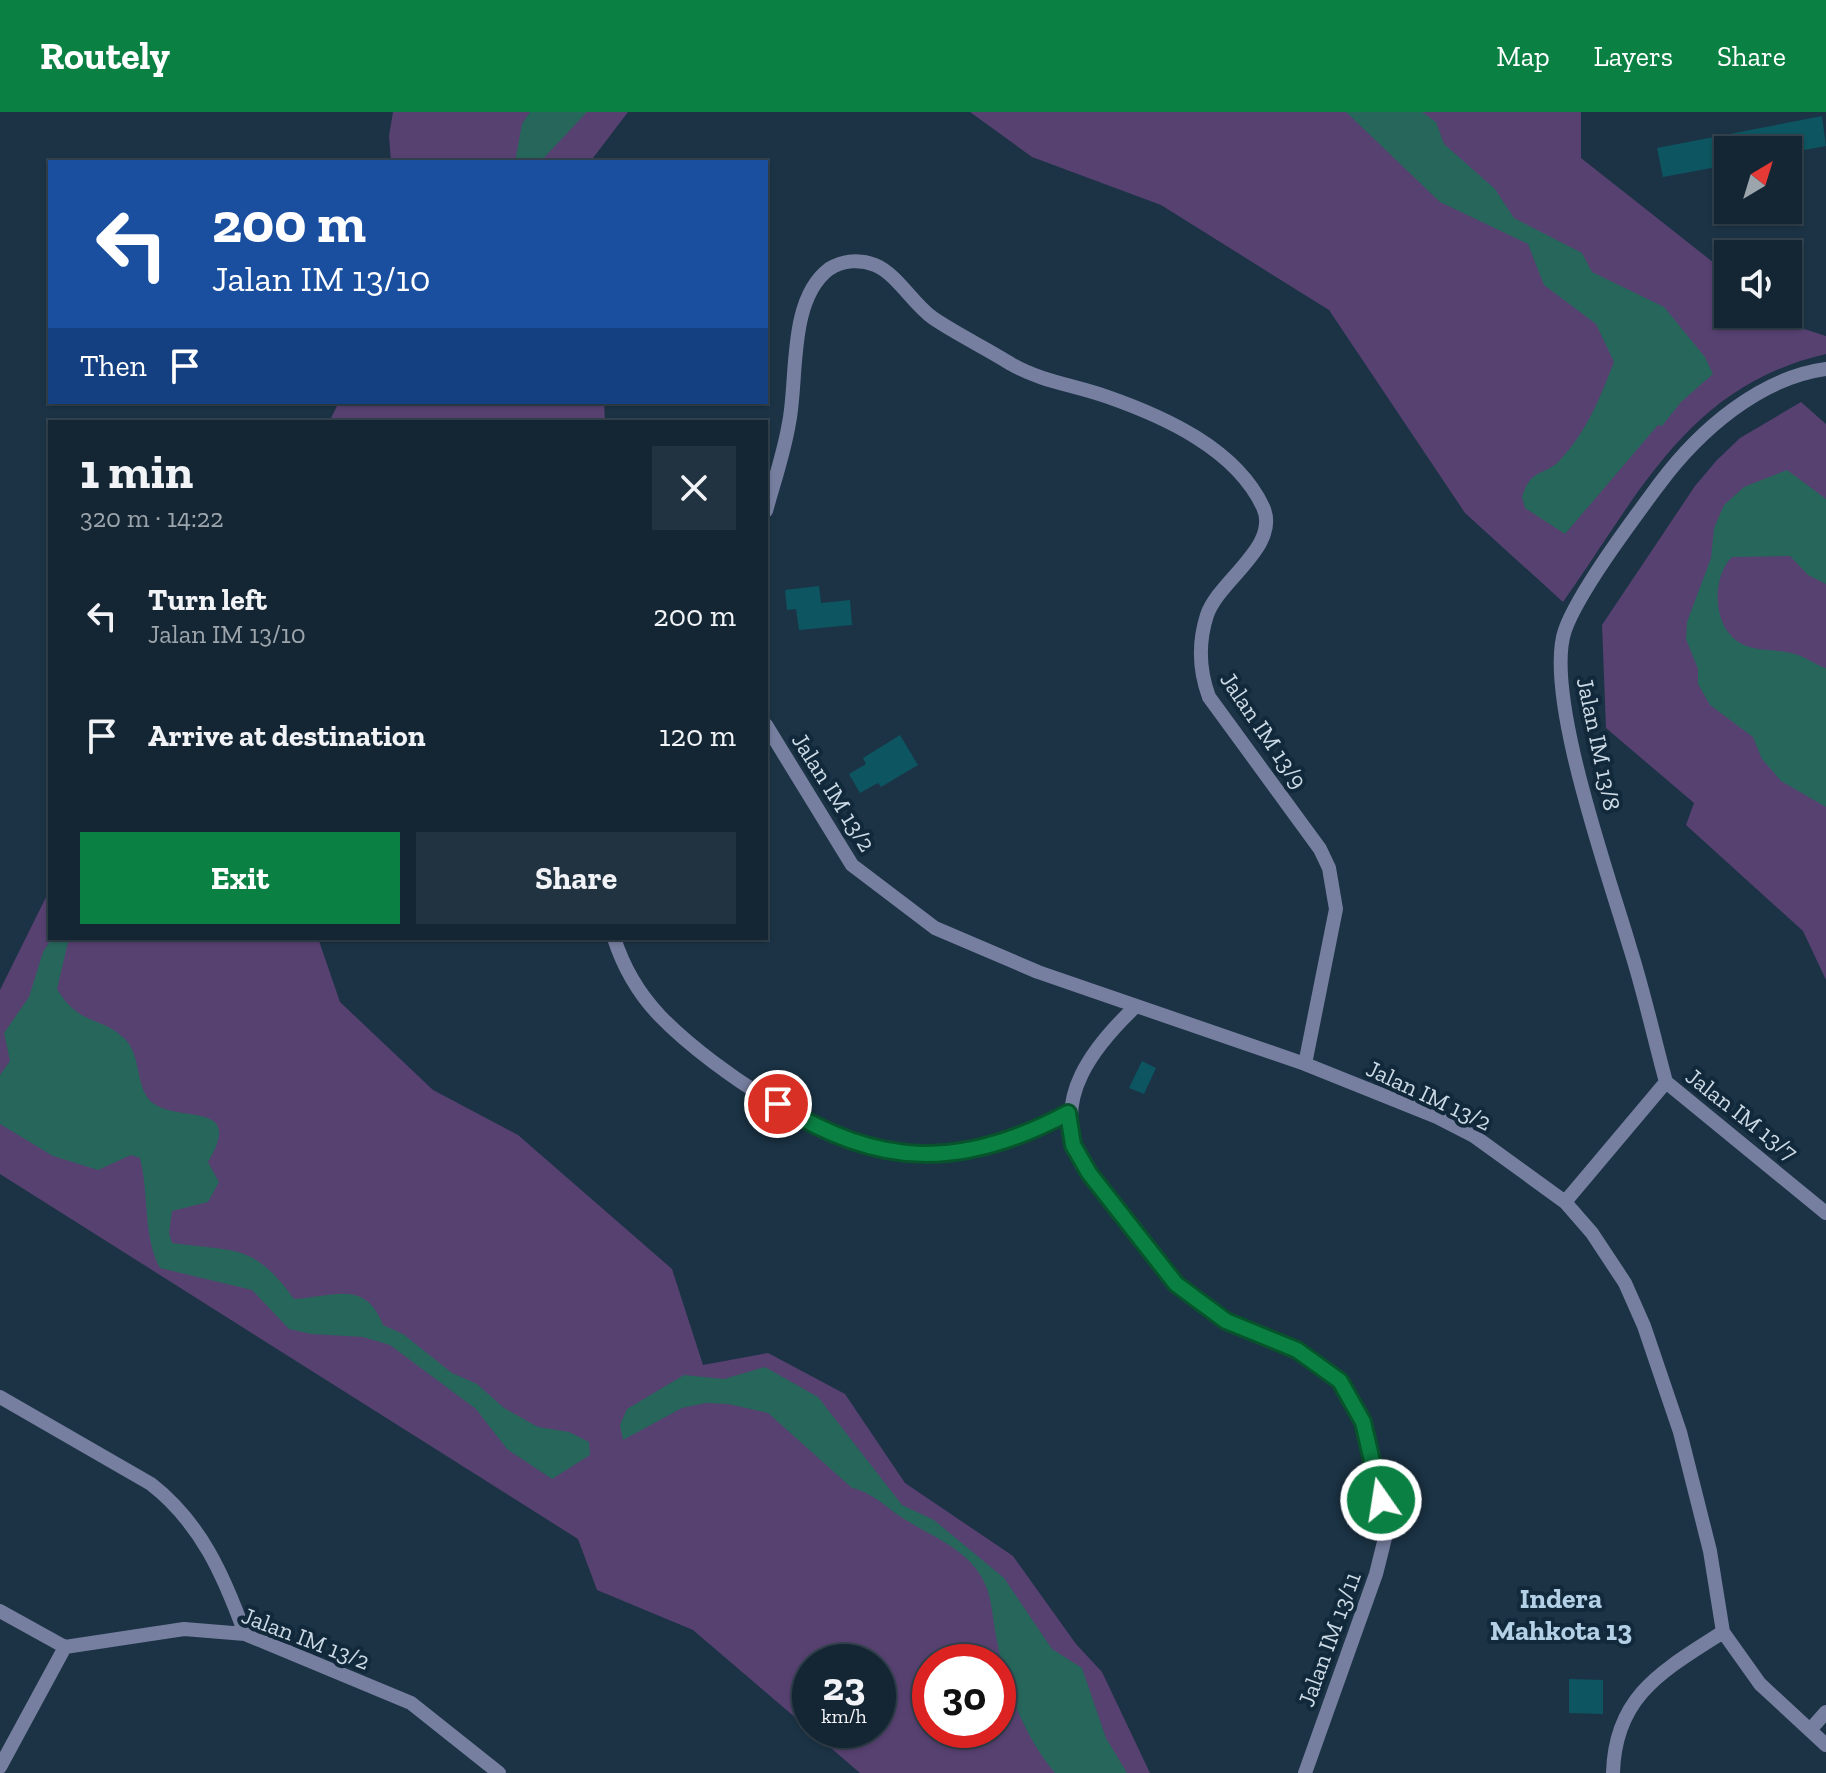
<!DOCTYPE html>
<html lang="en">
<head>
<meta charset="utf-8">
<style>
  body { margin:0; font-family:"Zilla Slab",serif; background:#213240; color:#f1f3f6; height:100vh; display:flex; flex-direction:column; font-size:30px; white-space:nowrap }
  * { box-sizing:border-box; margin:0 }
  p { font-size:26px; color:#9da5ac }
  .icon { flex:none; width:44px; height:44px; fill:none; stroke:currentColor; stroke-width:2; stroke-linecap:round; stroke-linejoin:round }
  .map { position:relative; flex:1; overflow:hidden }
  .panel { position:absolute; left:48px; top:308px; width:720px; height:520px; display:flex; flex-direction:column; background:#142634; border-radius:0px; box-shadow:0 2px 6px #0004,0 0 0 2px #33434f }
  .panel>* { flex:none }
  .hud { position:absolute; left:48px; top:48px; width:720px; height:244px; border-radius:0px; box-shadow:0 2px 6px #0004,0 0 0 2px #33434f; background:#1a4fa0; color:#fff; overflow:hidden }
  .needle { width:52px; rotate:38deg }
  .controls { position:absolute; left:1714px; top:24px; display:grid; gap:16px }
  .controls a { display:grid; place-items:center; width:88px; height:88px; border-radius:0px; background:#142634; box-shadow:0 2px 6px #0004,0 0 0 2px #33434f; font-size:40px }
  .speed { position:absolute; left:792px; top:1532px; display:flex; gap:16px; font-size:40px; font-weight:700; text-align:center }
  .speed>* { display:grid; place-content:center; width:104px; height:104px; border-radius:50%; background:#142634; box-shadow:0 2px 6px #0004,0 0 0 2px #33434f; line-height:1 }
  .speed small { font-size:20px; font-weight:400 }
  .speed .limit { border:12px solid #d22; background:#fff; color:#111 }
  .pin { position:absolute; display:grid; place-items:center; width:68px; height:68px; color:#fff; margin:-34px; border:4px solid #fff; border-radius:50%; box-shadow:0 2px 8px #0007 }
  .me { position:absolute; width:88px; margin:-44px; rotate:347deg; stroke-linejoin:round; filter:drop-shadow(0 0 6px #0008) }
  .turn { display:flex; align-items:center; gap:28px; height:168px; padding:0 32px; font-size:36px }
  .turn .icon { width:104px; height:104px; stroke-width:2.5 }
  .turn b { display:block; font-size:56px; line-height:68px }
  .then { display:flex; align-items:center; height:76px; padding:0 32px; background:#0003; gap:16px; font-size:30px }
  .round { display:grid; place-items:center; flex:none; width:84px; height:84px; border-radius:0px; background:#213240 }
  .overview { display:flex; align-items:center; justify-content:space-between; height:136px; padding:0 32px }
  h1 { font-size:48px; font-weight:800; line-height:60px }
  .action { display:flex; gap:16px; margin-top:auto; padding:16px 32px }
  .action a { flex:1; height:92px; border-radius:0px; background:#0b8043; color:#fff; font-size:32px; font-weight:800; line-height:92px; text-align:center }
  .action a+a { background:#213240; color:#f1f3f6 }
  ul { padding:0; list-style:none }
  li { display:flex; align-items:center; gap:24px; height:120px; padding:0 32px }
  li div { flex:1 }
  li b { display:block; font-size:30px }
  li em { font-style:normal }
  header { display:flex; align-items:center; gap:48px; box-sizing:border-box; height:112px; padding:0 40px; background:#0b8043; color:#fff }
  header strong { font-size:38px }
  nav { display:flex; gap:44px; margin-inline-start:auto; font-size:28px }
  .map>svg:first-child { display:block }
  .green { fill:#574171; fill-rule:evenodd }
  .water { fill:#27665b }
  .building { fill:#0d5560 }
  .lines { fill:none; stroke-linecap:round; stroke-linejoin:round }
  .minor { stroke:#777fa0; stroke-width:14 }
  .route-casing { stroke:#07532c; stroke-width:20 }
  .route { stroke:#0b8043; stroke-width:14 }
  .labels { text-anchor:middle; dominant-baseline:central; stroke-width:8; stroke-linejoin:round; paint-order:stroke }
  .street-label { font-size:24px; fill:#ccdae6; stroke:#11293a }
  .quarter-label { font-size:28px; font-weight:bold; fill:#b3d0e6; stroke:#11293a }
</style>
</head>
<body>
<header>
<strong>Routely</strong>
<nav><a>Map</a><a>Layers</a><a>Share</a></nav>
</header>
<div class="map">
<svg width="1826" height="1661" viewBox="0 0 1826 1661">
  <rect width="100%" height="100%" fill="#1b3345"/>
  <!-- green -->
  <path class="green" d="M393 0H628L590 50H391L389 24Z
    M970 0H1581V46L1728 162V202H1778L1792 213 1826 224V242C1687 274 1639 383 1563 490L1465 401 1329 198 1161 93 1032 45Z
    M339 290H604L605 310H329Z
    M1801 290 1826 312V868L1803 819 1686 713 1694 691 1606 616 1602 513 1695 374 1717 348 1740 326Z
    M50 777V826H318L340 890 433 978 518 1023 672 1157 703 1253 768 1241 845 1282 905 1371 1013 1444 1076 1532 1102 1560 1150 1661H860L693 1518 597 1478 578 1427 0 1062V878ZM810 1550H878V1618H810ZM930 1550H998V1618H930Z"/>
  <!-- water -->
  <path class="water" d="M530 0H587L540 50H515L522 12Z
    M1346 0H1422L1436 10 1444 32 1495 77 1514 106 1582 141 1592 160 1664 195 1705 245 1713 262 1681 290 1662 314 1658 313 1565 422 1525 396 1522 385C1531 355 1544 365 1560 348 1587 319 1600 286 1614 250L1596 212 1544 173 1528 132 1440 90Z
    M1787 358 1826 387V472L1808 463 1790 444 1732 445C1712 465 1712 511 1737 529 1753 541 1779 536 1798 543 1807 546 1816 553 1826 556V695L1781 669 1762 647 1753 625 1710 593 1698 572V557L1686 527 1687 510 1711 446 1714 416 1724 393 1744 375Z
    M52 826H69L57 877C80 915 100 903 125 927 143 945 134 981 156 993 184 1010 244 990 208 1050L219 1070 208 1090 172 1099 169 1121 172 1131C234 1140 253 1130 294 1187 334 1185 365 1167 383 1213L403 1222 452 1261 477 1272 504 1296 538 1315 569 1320 589 1330 590 1343 552 1367 507 1337 476 1297 390 1233 363 1225 311 1222 289 1217 252 1178 160 1156C143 1126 149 1081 140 1046L131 1043 98 1058 53 1044 0 1012V963L10 949 4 921 29 885 43 840Z
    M765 1255 818 1285 902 1393 934 1408 1004 1466 1052 1537 1082 1556 1106 1626 1127 1661H1055C1024 1624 1006 1576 997 1529 990 1495 994 1472 966 1446 950 1431 927 1421 909 1410 889 1399 875 1381 852 1376L768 1301 728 1292 706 1291 682 1296 623 1328 620 1313 627 1297 684 1263 724 1267Z"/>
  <!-- building -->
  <path class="building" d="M1822 4 1826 34 1788 41V38H1728V53L1663 65 1657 36Z
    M819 474 821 491 850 488 852 513 799 518 796 497 787 498 785 478Z
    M900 623 918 653 881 675 878 671 860 681 849 662 866 652 863 646Z
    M1142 949 1156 956 1144 982 1129 976Z
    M1569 1567 1603 1568V1602L1569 1601Z"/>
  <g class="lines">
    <!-- minor -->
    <path class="minor" d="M766 399C774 370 784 341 789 311 798 266 788 188 829 157 843 148 860 147 875 153 897 162 913 192 933 206 958 223 986 236 1011 252 1042 270 1075 273 1108 285 1165 305 1236 337 1263 395 1281 434 1219 468 1207 503 1198 531 1199 558 1209 585L1320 737 1329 756 1336 797 1305 952
      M766 613 852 753 935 816 1038 860 1305 952 1437 1005 1474 1024 1565 1090 1592 1121 1625 1171 1644 1214 1680 1320 1710 1439 1723 1520 1760 1572 1826 1633
      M614 826C623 854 639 882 660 904 714 960 844 1046 923 1044 973 1043 1025 1024 1068 1001
      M1135 895C1009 1015 1094 1065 1176 1172L1226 1209 1280 1229 1313 1247 1340 1269 1363 1310 1381 1388 1385 1426 1376 1462 1305 1661
      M1666 970 1826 1101
      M1565 1090 1666 970C1654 926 1644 880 1630 836 1610 767 1543 581 1565 518 1579 479 1634 406 1660 371 1699 319 1759 266 1826 257
      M0 1285 151 1372C201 1411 224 1464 245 1522
      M0 1499 65 1535
      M1810 1618 1826 1600
      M0 1655 65 1535 184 1517 245 1522 411 1591 499 1661
      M1613 1661C1615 1583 1664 1558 1723 1520"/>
  </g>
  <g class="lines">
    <defs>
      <path id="route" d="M778 992C879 1057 963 1057 1068 1001L1073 1033 1089 1061 1176 1172 1226 1209 1297 1238 1340 1269 1363 1310 1381 1388"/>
    </defs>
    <!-- route casing -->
    <use href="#route" class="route-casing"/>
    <!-- route -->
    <use href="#route" class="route"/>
  </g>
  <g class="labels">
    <!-- street labels -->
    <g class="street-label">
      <text transform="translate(1264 618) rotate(56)">Jalan IM 13/9</text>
      <text transform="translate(1599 632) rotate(78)">Jalan IM 13/8</text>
      <text transform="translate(834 680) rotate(58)">Jalan IM 13/2</text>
      <text transform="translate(1429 983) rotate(25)">Jalan IM 13/2</text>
      <text transform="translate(1742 1002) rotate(38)">Jalan IM 13/7</text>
      <text transform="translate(306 1526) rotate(21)">Jalan IM 13/2</text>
      <text transform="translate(1329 1527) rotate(-70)">Jalan IM 13/11</text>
    </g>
    <!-- quarter labels -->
    <g class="quarter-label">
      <text x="1561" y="1486">Indera<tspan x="1561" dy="32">Mahkota 13</tspan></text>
    </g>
  </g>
</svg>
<div class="controls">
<a><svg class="needle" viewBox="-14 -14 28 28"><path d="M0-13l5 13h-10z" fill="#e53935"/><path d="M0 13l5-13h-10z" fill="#9da5ac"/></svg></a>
<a><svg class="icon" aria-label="sound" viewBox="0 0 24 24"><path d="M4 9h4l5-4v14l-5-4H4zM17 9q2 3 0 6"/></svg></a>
</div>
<div class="speed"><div>23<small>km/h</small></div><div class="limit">30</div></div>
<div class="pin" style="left:778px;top:992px;background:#d93025"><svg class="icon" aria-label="arrive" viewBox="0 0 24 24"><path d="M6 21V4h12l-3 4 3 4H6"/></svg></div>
<svg class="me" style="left:1381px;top:1388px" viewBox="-20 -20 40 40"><circle r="17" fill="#0b8043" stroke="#fff" stroke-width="3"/><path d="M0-11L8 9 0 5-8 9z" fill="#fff"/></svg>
<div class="hud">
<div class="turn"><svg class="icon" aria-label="left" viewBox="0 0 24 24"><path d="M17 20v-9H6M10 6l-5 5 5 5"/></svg><div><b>200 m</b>Jalan IM 13/10</div></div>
<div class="then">Then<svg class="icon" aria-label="arrive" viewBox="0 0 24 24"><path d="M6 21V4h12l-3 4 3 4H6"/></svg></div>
</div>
<section class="panel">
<div class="overview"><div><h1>1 min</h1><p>320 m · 14:22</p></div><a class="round"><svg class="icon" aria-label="close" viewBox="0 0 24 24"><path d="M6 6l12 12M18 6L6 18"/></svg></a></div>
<ul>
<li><svg class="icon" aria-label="left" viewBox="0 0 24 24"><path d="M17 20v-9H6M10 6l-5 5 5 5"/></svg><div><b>Turn left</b><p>Jalan IM 13/10</p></div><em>200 m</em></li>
<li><svg class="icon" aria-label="arrive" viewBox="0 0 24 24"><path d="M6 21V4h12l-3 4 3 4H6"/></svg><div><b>Arrive at destination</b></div><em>120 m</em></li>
</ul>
<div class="action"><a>Exit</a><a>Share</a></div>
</section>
</div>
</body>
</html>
